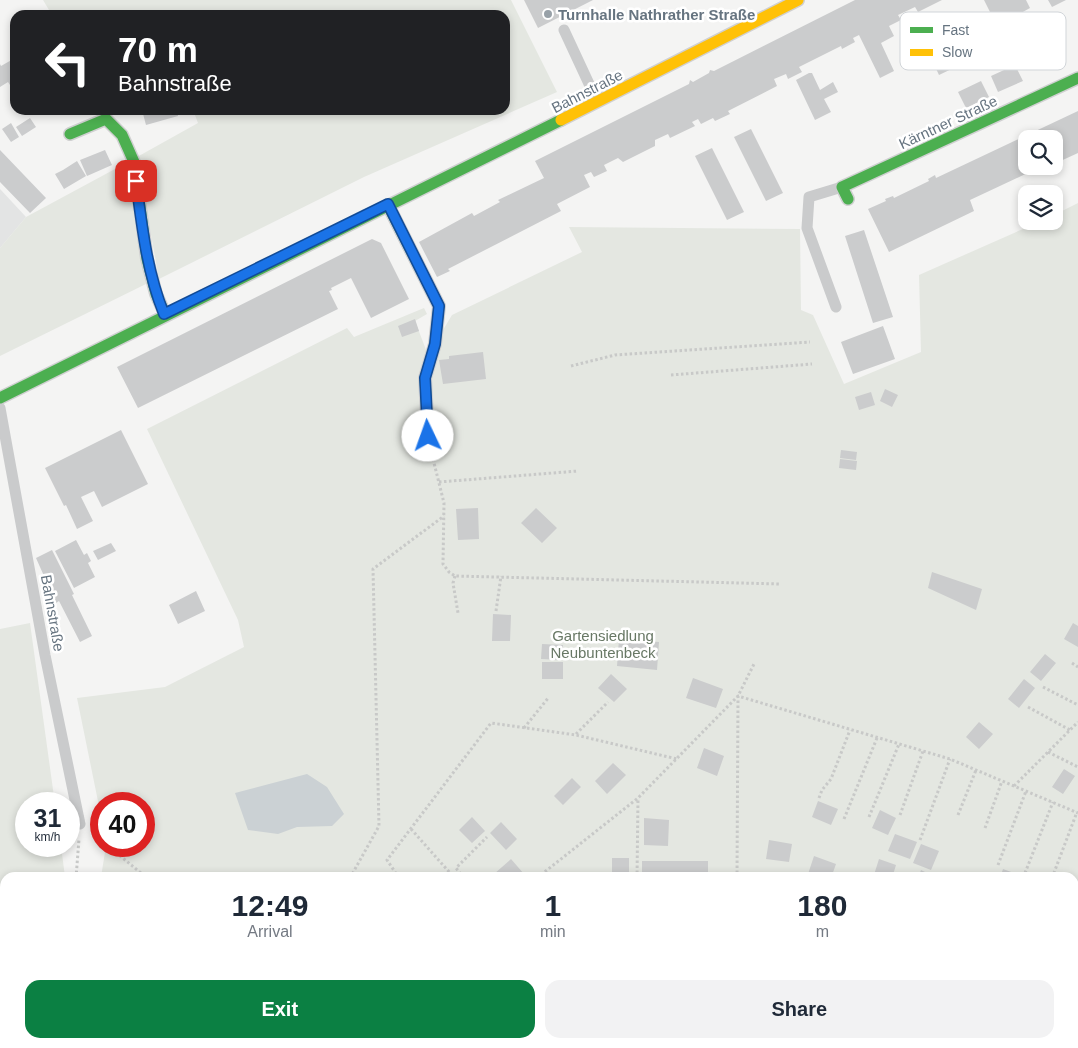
<!DOCTYPE html>
<html lang="en">
<head>
<meta charset="utf-8">
<style>
  body { margin:0; font-family:Helvetica,sans-serif; background:#f2f2f3; color:#1f2937; height:100vh; display:flex; flex-direction:column; font-size:19px; white-space:nowrap }
  * { box-sizing:border-box; margin:0 }
  p { font-size:16px; color:#747a83 }
  .icon { flex:none; width:28px; height:28px; fill:none; stroke:currentColor; stroke-width:2; stroke-linecap:round; stroke-linejoin:round }
  .map { position:relative; flex:1; overflow:hidden }
  .sheet { position:absolute; left:0px; top:872px; width:1079px; height:176px; display:flex; flex-direction:column; background:#fff; border-radius:15px 15px 0 0; box-shadow:0 2px 8px #0003 }
  .sheet>* { flex:none }
  .guide { position:absolute; left:10px; top:10px; width:500px; height:105px; border-radius:15px; box-shadow:0 2px 8px #0003; background:#202124; color:#fff; overflow:hidden }
  .fabs { position:absolute; left:1018px; top:130px; display:grid; gap:10px }
  .fabs a { display:grid; place-items:center; width:45px; height:45px; border-radius:10px; background:#fff; box-shadow:0 2px 8px #0003; font-size:25px }
  .speed { position:absolute; left:15px; top:792px; display:flex; gap:10px; font-size:25px; font-weight:700; text-align:center }
  .speed>* { display:grid; place-content:center; width:65px; height:65px; border-radius:50%; background:#fff; box-shadow:0 2px 8px #0003; line-height:1 }
  .speed small { font-size:12px; font-weight:400 }
  .speed .limit { border:8px solid #d22; background:#fff; color:#111 }
  .pin { position:absolute; display:grid; place-items:center; width:42px; height:42px; color:#fff; margin:-21px; border-radius:10px; box-shadow:0 2px 8px #0006 }
  .me { position:absolute; width:55px; margin:-28px; rotate:357deg; stroke-linejoin:round; filter:drop-shadow(0 0 4px #0008) }
  .turn { display:flex; align-items:center; gap:18px; height:105px; padding:0 25px; font-size:22px }
  .turn .icon { width:65px; height:65px; stroke-width:2.5 }
  .turn b { display:block; font-size:35px; line-height:42px }
  .eta { display:flex; justify-content:space-evenly; align-items:center; height:85px; text-align:center }
  .eta b { font-size:30px; font-weight:700; line-height:35px }
  .primary-button { display:flex; gap:10px; margin-top:auto; padding:10px 25px }
  .primary-button a { flex:1; height:58px; border-radius:15px; background:#0b8043; color:#fff; font-size:20px; font-weight:700; line-height:58px; text-align:center }
  .primary-button a+a { background:#f2f2f3; color:#1f2937 }
  .map>svg:first-child { display:block }
  .built { fill:#e3e4e4 }
  .green { fill:#e4e7e1 }
  .water { fill:#cbd1d4 }
  .lines { fill:none; stroke-linecap:round; stroke-linejoin:round }
  .stream { stroke:#cbd1d4; stroke-width:7 }
  .building { fill:#cbcccd }
  .fast-casing { stroke:#d0d0d1; stroke-width:14 }
  .slow-casing { stroke:#d0d0d1; stroke-width:14 }
  .path { stroke:#c8c9c8; stroke-width:3; stroke-dasharray:2.5 2.5; stroke-linecap:butt }
  .lane { stroke:#cacbcc; stroke-width:11 }
  .fast { stroke:#4caf50; stroke-width:11 }
  .slow { stroke:#ffc107; stroke-width:11 }
  .route-casing { stroke:#114b97; stroke-width:12 }
  .route { stroke:#1a73e8; stroke-width:9 }
  .poi-dot { fill:#98a1a8; stroke:#fff; stroke-width:2 }
  .labels { text-anchor:middle; dominant-baseline:central; stroke-width:5; stroke-linejoin:round; paint-order:stroke }
  .poi-label { font-size:15px; font-weight:bold; fill:#667480; stroke:#fff; text-anchor:start }
  .street-label { font-size:15px; fill:#667480; stroke:#fff }
  .park-label { font-size:15px; fill:#687865; stroke:#fff }
  .key { fill:#fff; stroke:#d1d5d9; stroke-width:1 }
  .key-label { font-size:14px; fill:#667480 }
</style>
</head>
<body>
<div class="map">
<svg width="1078" height="1048" viewBox="0 0 1078 1048">
  <rect width="100%" height="100%" fill="#f4f4f3"/>
  <!-- built -->
  <path class="built" d="M0 189 26 217 0 248Z"/>
  <!-- green -->
  <path class="green" d="M43 0H511L557 92 364 177 159 279 137 157 198 123 193 110H505V15H52Z
    M128 162 148 283 0 356V248L26 217Z
    M1078 203V1048H0V629L30 623 55 804H26V846H61L65 877 5 878V1044H1074V878L101 877 106 846H144V804H101V816L77 698 165 687 244 647 238 620 147 429 347 328 354 337 424 308 427 314 415 321 428 355 452 315 582 252 569 227 800 229 801 310 813 315 844 384 921 352 919 275 1041 221H1054V215Z"/>
  <!-- water -->
  <path class="water" d="M307 774 327 787 344 814 332 826 297 827 278 834 248 830 235 793Z"/>
  <g class="lines">
    <!-- stream -->
    <path class="stream" d="M565 1044 573 1048"/>
  </g>
  <!-- building -->
  <path class="building" d="M524 0H593L538 28Z
    M855 0H942L918 12 915 7 898 15 901 20 889 26 894 36 881 43 894 71 880 78 859 35 853 38 855 42 842 49 841 46 799 67 802 72 788 79 786 74 774 79 777 86 728 111 730 114 715 121 713 118 701 124 698 119 692 122 695 126 670 138 668 134 655 140V146L623 162 618 158 604 165 607 171 594 177 591 172 584 175 590 187 557 204 561 211 448 269 450 271 437 277 419 242 472 213 474 216 500 202 498 200 544 178 535 161 689 84 690 80 693 82 709 73 710 70 714 71Z
    M984 0H1026L1030 8 1012 18 1018 30 1003 38Z
    M1048 0H1066L1052 7Z
    M955 47 962 64 939 75 931 58Z
    M15 58V90L14 91 8 82 0 87V64L1 66Z
    M1015 65 1023 81 998 92 991 76Z
    M809 73H812L820 90 833 82 838 92 824 99 831 112 815 120 796 80Z
    M981 81 989 97 966 108 958 92Z
    M142 110H177L178 116 146 125Z
    M1078 111V153L1054 164V139H1026V166H1050L1037 172 1036 169 970 200 974 211 889 252 868 209 886 201 885 199 893 196 894 198 929 181 928 179 935 175 936 178Z
    M30 118 36 127 22 136 16 127Z
    M11 123 19 137 11 142 2 129Z
    M751 129 783 193 766 201 734 137Z
    M712 148 744 212 727 220 695 156Z
    M0 150 46 198 30 213 0 182Z
    M105 150 112 165 87 176 80 160Z
    M77 161 86 176 64 189 55 174 63 170 66 175 63 170Z
    M864 230 893 317 873 323 845 236Z
    M372 239 381 243 409 299 371 318 351 278 331 288 332 290 329 291 338 309 138 408 117 367Z
    M415 319 419 331 402 337 398 326Z
    M883 326 895 359 853 374 841 342Z
    M483 352 486 379 443 384 439 360 449 359V356Z
    M885 389 898 395 892 407 880 401Z
    M871 392 875 405 859 410 855 397Z
    M121 430 148 484 102 507 94 491 81 497 93 521 77 529 66 505 64 506 45 468Z
    M841 450 857 452 856 460 840 458Z
    M840 459 857 461 856 470 839 468Z
    M478 508 479 539 458 540 456 509Z
    M536 508 557 528 542 543 521 523Z
    M76 540 84 555 87 553 91 561 88 563 95 577 74 588 55 551Z
    M111 543 116 551 98 560 93 551Z
    M52 550 74 594 72 595 92 636 80 642 59 601 56 603 36 558Z
    M932 572 982 589 976 610 928 588Z
    M196 591 205 611 178 624 169 605Z
    M493 614 511 615 510 641H492Z
    M1073 623 1078 626V647L1064 639Z
    M619 639 659 642 657 670 617 666Z
    M542 644 563 645 562 660 541 659Z
    M1045 654 1056 663 1041 681 1030 672Z
    M542 662H563V679H542Z
    M611 674 627 689 614 702 598 688Z
    M693 678 723 689 716 708 686 698Z
    M1024 679 1035 688 1019 708 1008 699Z
    M979 722 993 734 979 749 966 737Z
    M704 748 724 756 717 776 697 768Z
    M613 763 626 775 607 794 595 781Z
    M1064 769 1075 776 1063 794 1052 787Z
    M572 778 581 787 563 805 554 796Z
    M818 801 838 809 831 825 812 817Z
    M880 810 896 818 888 835 872 828Z
    M472 817 485 831 472 843 459 830Z
    M644 818 669 820 668 846 644 845Z
    M501 822 517 839 506 850 490 833Z
    M895 834 917 842 910 859 888 851Z
    M769 840 792 844 789 862 766 859Z
    M921 844 939 851 931 870 913 863Z
    M814 856 836 864 831 878H818L808 874Z
    M612 858H629V873H612Z
    M511 859 524 874 520 878H497L494 874Z
    M879 859 896 865 892 878H873Z
    M642 861H708V878H642Z
    M1003 869 1025 877V878H1000Z
    M921 870 937 878H918Z
    M1078 895V920L1074 918V905Z
    M1078 978V996L1074 995V981L1077 982Z
    M65 1044H91V1048H66Z
    M114 1044H166V1048H109V1045Z
    M489 1044H520L527 1048H495Z
    M731 1044H749V1048H731Z
    M816 1044H840L838 1048H814Z
    M921 1044H939L937 1048H927L921 1045Z
    M1026 1044H1042L1040 1048H1025Z
    M1044 1044H1059L1058 1048Z"/>
  <g class="lines">
    <defs>
      <path id="fast" d="M70 134 106 119 122 135 134 162 147 259 156 294 165 314
        M848 199 842 187 1078 78
        M388 205 439 306 435 344 425 378 428 436
        M0 398 561 120"/>
      <path id="slow" d="M561 120 798 0"/>
    </defs>
    <!-- fast casing -->
    <use href="#fast" class="fast-casing"/>
    <!-- slow casing -->
    <use href="#slow" class="slow-casing"/>
    <!-- path -->
    <path class="path" d="M571 366 615 355 810 342
      M671 375 812 364
      M433 459 444 503 443 564 449 572 455 576 781 584
      M439 482 578 471
      M455 576 453 583 458 613
      M496 611 501 576
      M1072 663 1078 667
      M1043 687 1078 705
      M1028 707 1070 730
      M524 728 549 697
      M576 734 608 702
      M1048 752 1078 767
      M1014 786 1078 722
      M819 798 822 790 831 779 850 730
      M900 815 923 751
      M958 815 976 770
      M869 817 899 744
      M844 819 877 738
      M985 828 1002 781
      M411 829 451 874
      M92 833 101 841
      M920 840 950 759
      M108 846 147 878
      M998 865 1026 791
      M1025 873 1053 802
      M76 878 79 839
      M350 878 379 826 373 569 444 516
      M399 878 387 860 491 723 576 735 677 759
      M464 878 456 868 487 837
      M537 878 638 798 738 696 950 759 1078 813
      M637 878 638 798
      M737 878 738 696 755 662
      M1052 878 1077 812
      M1074 1025 1078 1026
      M183 1044V1048
      M374 1044 375 1048
      M483 1044 489 1048
      M380 1048 382 1044
      M633 1048V1044
      M940 1048 942 1044"/>
    <!-- lane -->
    <path class="lane" d="M564 30 597 101
      M836 307 807 228 809 197 842 187
      M0 408 45 655 80 824"/>
    <!-- fast -->
    <use href="#fast" class="fast"/>
    <!-- slow -->
    <use href="#slow" class="slow"/>
  </g>
  <g class="lines">
    <defs>
      <path id="route" d="M136 181C142 227 147 272 164 314L388 204 439 306 435 344 425 378 428 436"/>
    </defs>
    <!-- route casing -->
    <use href="#route" class="route-casing"/>
    <!-- route -->
    <use href="#route" class="route"/>
  </g>
  <!-- markers -->
  <circle class="poi-dot" cx="548" cy="14" r="5"/>
  <g class="labels">
    <!-- poi labels -->
    <g class="poi-label">
      <text x="558" y="14">Turnhalle Nathrather Straße</text>
    </g>
    <!-- street labels -->
    <g class="street-label">
      <text transform="translate(587 91) rotate(-27)">Bahnstraße</text>
      <text transform="translate(948 122) rotate(-25)">Kärntner Straße</text>
      <text transform="translate(53 613) rotate(80)">Bahnstraße</text>
    </g>
    <!-- park labels -->
    <g class="park-label">
      <text x="603" y="635">Gartensiedlung<tspan x="603" dy="17">Neubuntenbeck</tspan></text>
    </g>
  </g>
  <!-- legend -->
  <rect x="900" y="12" width="166" height="58" rx="8" class="key"/>
  <rect x="910" y="27" width="23" height="6" fill="#4caf50"/>
  <rect x="910" y="49" width="23" height="7" fill="#ffc107"/>
  <g class="key-label">
    <text x="942" y="35">Fast</text>
    <text x="942" y="57">Slow</text>
  </g>
</svg>
<div class="fabs">
<a><svg class="icon" aria-label="search" viewBox="0 0 24 24"><circle cx="10" cy="10" r="6"/><path d="M15 15l6 6"/></svg></a>
<a><svg class="icon" aria-label="layers" viewBox="0 0 24 24"><path d="M12 4l9 5-9 5-9-5zM3 14l9 5 9-5"/></svg></a>
</div>
<div class="speed"><div>31<small>km/h</small></div><div class="limit">40</div></div>
<div class="pin" style="left:136px;top:181px;background:#d93025"><svg class="icon" aria-label="arrive" viewBox="0 0 24 24"><path d="M6 21V4h12l-3 4 3 4H6"/></svg></div>
<svg class="me" style="left:428px;top:436px" viewBox="-20 -20 40 40"><circle r="19" fill="#fff"/><path d="M0-13L10 11 0 6-10 11z" fill="#1a73e8"/></svg>
<div class="guide">
<div class="turn"><svg class="icon" aria-label="left" viewBox="0 0 24 24"><path d="M17 20v-9H6M10 6l-5 5 5 5"/></svg><div><b>70 m</b>Bahnstraße</div></div>
</div>
<section class="sheet">
<div class="eta">
<div><b>12:49</b><p>Arrival</p></div>
<div><b>1</b><p>min</p></div>
<div><b>180</b><p>m</p></div>
</div>
<div class="primary-button"><a>Exit</a><a>Share</a></div>
</section>
</div>
</body>
</html>
